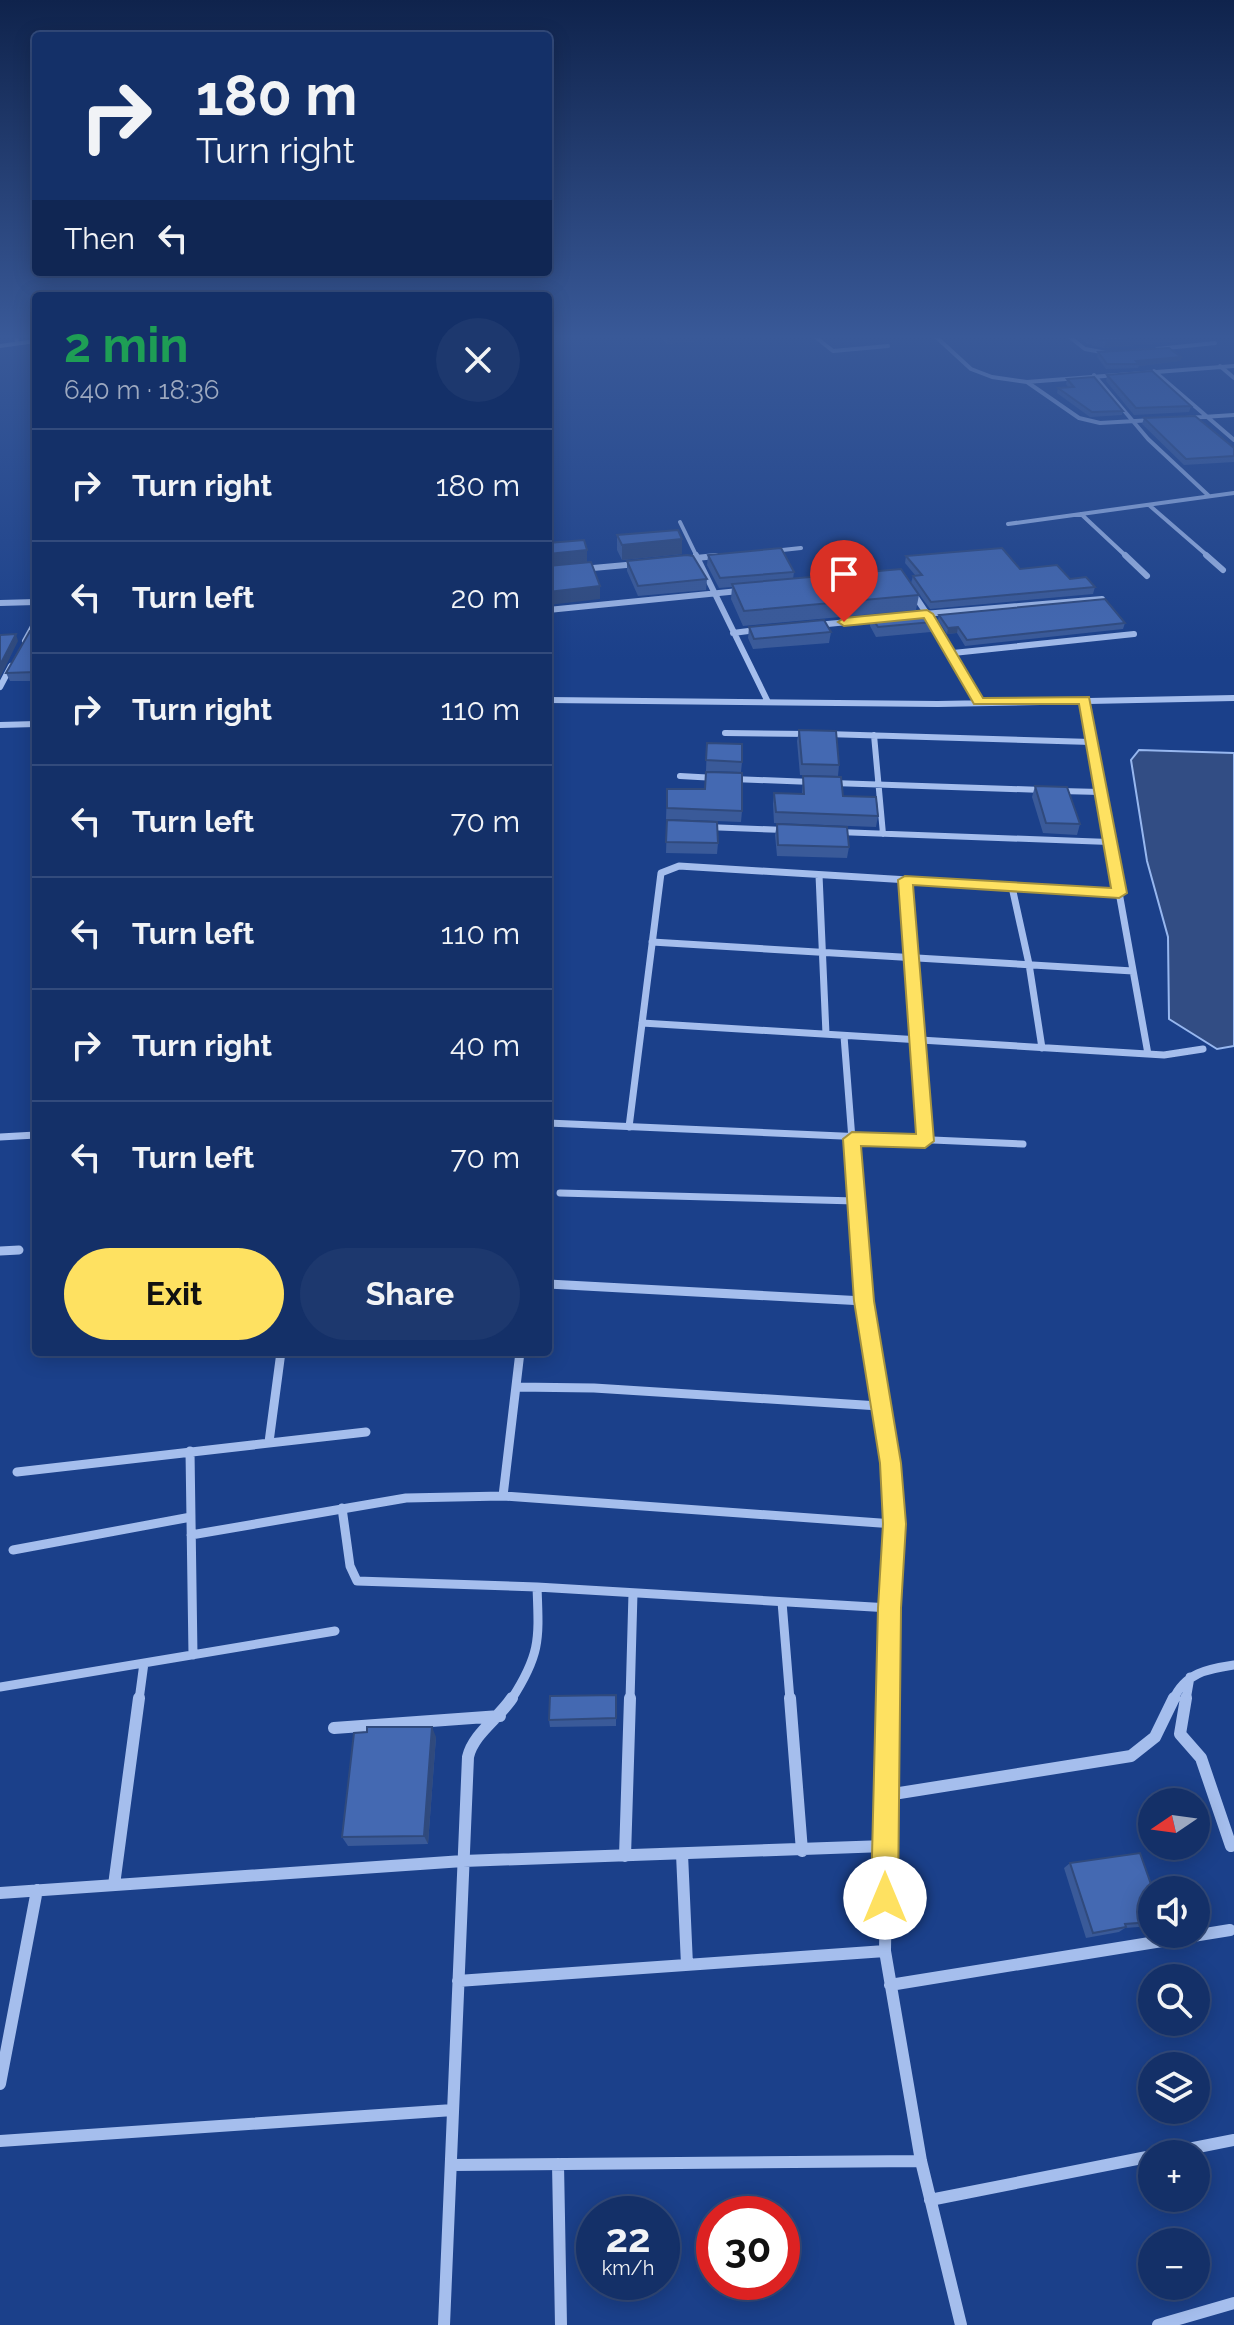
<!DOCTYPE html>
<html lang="en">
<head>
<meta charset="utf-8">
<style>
  body { margin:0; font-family:Raleway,sans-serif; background:#1d386e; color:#f1f3f6; height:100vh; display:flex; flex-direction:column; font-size:30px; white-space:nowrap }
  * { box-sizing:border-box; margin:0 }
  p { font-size:26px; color:#9da9c0 }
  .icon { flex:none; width:44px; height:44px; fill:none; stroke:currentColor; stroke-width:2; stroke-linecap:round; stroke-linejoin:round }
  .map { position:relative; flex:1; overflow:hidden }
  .details { position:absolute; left:32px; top:292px; width:520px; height:1064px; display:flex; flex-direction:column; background:#143068; border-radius:8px; box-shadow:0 4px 20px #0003,0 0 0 2px #334b7c }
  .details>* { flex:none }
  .banner { position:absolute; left:32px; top:32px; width:520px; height:244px; border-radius:8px; box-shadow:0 4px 20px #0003,0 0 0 2px #334b7c; background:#143068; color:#f1f3f6; overflow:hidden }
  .needle { width:52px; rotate:257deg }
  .tools { position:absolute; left:1138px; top:1788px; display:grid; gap:16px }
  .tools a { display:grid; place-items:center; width:72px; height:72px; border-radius:50%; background:#143068; box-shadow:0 4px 20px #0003,0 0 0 2px #334b7c; font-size:40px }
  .speed { position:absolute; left:576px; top:2196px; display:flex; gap:16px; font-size:40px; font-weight:700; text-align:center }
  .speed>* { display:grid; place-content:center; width:104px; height:104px; border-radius:50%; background:#143068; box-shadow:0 4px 20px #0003,0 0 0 2px #334b7c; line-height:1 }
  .speed small { font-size:20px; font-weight:400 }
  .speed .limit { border:12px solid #d22; background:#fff; color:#111 }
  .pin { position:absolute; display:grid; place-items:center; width:68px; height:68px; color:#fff; margin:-82px -34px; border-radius:50% 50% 50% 0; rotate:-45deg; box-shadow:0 0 8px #0007 }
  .pin .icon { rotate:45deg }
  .me { position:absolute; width:88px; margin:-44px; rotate:0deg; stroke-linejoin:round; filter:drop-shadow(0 0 6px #0008) }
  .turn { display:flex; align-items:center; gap:28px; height:168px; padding:0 32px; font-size:36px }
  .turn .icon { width:104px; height:104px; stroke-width:2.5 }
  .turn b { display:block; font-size:56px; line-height:68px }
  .then { display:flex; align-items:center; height:76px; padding:0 32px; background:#0003; gap:16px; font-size:30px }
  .round { display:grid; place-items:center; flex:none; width:84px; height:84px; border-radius:42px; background:#1d386e }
  .headline { display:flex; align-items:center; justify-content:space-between; height:136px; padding:0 32px }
  h1 { font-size:48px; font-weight:700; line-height:60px; color:#1e9e55 }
  .cta { display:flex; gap:16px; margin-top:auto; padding:16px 32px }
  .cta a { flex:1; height:92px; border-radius:48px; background:#fee161; color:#111; font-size:32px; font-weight:700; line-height:92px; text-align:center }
  .cta a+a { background:#1d386e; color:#f1f3f6 }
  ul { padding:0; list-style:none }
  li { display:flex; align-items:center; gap:24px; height:112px; padding:0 32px; border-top:2px solid #334b7c }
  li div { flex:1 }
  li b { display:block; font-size:30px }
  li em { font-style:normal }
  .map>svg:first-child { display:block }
  .water { fill:#324d84; stroke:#97b7ef; stroke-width:2 }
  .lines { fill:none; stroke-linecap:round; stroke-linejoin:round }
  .minor-far4 { stroke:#a5beed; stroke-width:4 }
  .minor-far3 { stroke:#a5beed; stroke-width:6 }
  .minor-far2 { stroke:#a5beed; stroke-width:7 }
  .minor-far1 { stroke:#a5beed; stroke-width:9 }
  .minor { stroke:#a5beed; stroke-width:12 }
  .secondary { fill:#d1def9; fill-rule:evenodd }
  .wall { fill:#3a5a99 }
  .shaded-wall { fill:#304a7d }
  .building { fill:#4469b2; stroke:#304a7d; stroke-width:2 }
  .route { fill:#fee161; stroke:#a5923f; stroke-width:2 }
</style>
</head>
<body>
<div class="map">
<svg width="1234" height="2325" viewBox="0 0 1234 2325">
  <rect width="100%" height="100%" fill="#1b408a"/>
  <!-- water -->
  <path class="water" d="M1139 750 1234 753V1046L1217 1049 1169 1019 1168 937 1147 861 1131 760Z"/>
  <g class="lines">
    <!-- minor-far4 -->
    <path class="minor-far4" d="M16 335 17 343
      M813 335 833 351 888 346
      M934 335 971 369 992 377 1027 382 1079 418 1100 423 1153 420
      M1067 335 1085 349 1107 353
      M1157 349 1215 343
      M1220 366 1234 378
      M1154 371 1234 440
      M1094 375 1148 439 1209 496
      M1027 382 1234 366
      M1187 418 1234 415
      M1149 505 1209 557
      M1081 514 1127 557
      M680 522 697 557
      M1008 524 1234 493
      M773 551 801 548
      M703 557 716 556"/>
    <!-- minor-far3 -->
    <path class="minor-far3" d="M696 555 768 702
      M1125 555 1147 576
      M1206 555 1223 570
      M686 559 716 556
      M582 569 637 564
      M913 593 953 653 979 702
      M0 603 36 602
      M548 610 739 591
      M924 614 1102 599
      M817 625 879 619
      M733 633 756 630
      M25 641 36 621
      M953 653 1134 634
      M0 687 11 666
      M548 700 938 704 1234 698
      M1085 700 1111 844
      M0 725 36 724
      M725 733 808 734
      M826 734 1091 742
      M874 735 883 834
      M680 776 716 778
      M733 779 812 782
      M833 783 1043 790
      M1061 791 1100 792
      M706 827 785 830
      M838 832 1109 842"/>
    <!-- minor-far2 -->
    <path class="minor-far2" d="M1110 842 1148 1054
      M819 875 826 1034
      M905 880 925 1141
      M1012 887 1029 964 1042 1048
      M652 942 1133 971
      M642 1023 1164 1055 1203 1049
      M844 1036 858 1217
      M548 1123 1023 1144
      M629 1127 661 873 679 866 1119 893
      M0 1137 36 1135
      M560 1193 856 1201"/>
    <!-- minor-far1 -->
    <path class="minor-far1" d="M857 1215 864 1301 891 1463 894 1524 889 1700
      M0 1251 19 1250
      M548 1284 864 1301
      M516 1387 594 1388 879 1406
      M269 1442 281 1352
      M190 1451 193 1655
      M17 1472 366 1432
      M503 1496 520 1352
      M342 1508 350 1566 357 1581 537 1587 890 1608
      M191 1535 406 1498 503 1496 894 1524
      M13 1550 191 1517
      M782 1602 790 1700
      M0 1687 335 1631
      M139 1700 144 1663
      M511 1700C541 1654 539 1639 537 1587
      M630 1700 633 1593
      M1173 1700C1185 1673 1207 1669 1234 1665
      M1186 1700 1190 1677"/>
    <!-- minor -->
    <path class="minor" d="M790 1698 802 1851
      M889 1698 885 1951 921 2161 961 2325
      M1186 1698 1180 1734 1201 1758 1231 1846
      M334 1728 500 1716
      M887 1795 1131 1756 1155 1737 1174 1698
      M682 1854 687 1965
      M625 1856 630 1698
      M114 1885 139 1698
      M0 1893 463 1861 885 1846
      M458 1981 885 1951
      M890 1985 1230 1930
      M0 2084 37 1890
      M0 2141 453 2110
      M1163 2154 1234 2140
      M558 2164 561 2325
      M452 2165 921 2161
      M930 2200 1152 2156
      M444 2325 468 1757C473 1734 499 1718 512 1698
      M1158 2325 1234 2303"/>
    <!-- secondary -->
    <path class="secondary" d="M36 339V343L0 348V344Z"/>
  </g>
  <!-- wall -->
  <path class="wall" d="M659 335H749L667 344Z
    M1076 335H1200L1178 337 1177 341 1104 348 1087 344Z
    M1098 352 1181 357 1180 361 1139 366 1138 368 1106 369 1097 357Z
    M1107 375 1191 406 1189 412 1134 415 1106 381Z
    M1067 379 1123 411 1122 415 1090 417 1057 393 1058 388H1069L1066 384Z
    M1144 418 1234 448V462L1184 465 1142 424Z
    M617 535 682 539V554L622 560 617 550Z
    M708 555 794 572 793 579 919 595 916 610 743 626 731 599 732 587 719 588 707 565Z
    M906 556 1020 569 1070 579 1095 587 1093 594 930 609 911 583 913 576 915 575 905 563Z
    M627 561 707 579 706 590 638 596 627 571Z
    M939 615 1125 623 1123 629 965 646 957 633 947 634 938 620Z
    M871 616 933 622 931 632 876 637 870 626Z
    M749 627 831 632 829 643 753 649 748 638Z
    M36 630V681H10L6 673Z
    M799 730 839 765 838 776 800 775 797 741Z
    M707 743 742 762 741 772 706 771Z
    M803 776 843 796 878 816 876 827 774 823 773 804 774 793 802 794Z
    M1035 786 1080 824 1077 835 1043 833 1032 797Z
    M667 789H705L742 811 741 822 666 819Z
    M667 820 718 843 717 854 666 853Z
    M777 824 849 847 847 858 777 856 775 835Z
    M616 1695V1726L550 1727 549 1720Z
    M367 1732 436 1737 428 1844 348 1846 342 1837Z
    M1070 1863 1152 1890V1926L1125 1928 1119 1932 1086 1938 1064 1868Z"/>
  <!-- shaded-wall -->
  <path class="shaded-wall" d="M689 335H749L667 344V337Z
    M1173 335H1200L1178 337 1177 341 1104 348 1106 341Z
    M1181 357 1180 361 1139 366V364L1136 361Z
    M682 539V554L622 560V545Z
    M587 550V563L548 567V554Z
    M600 586V599L548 605V592Z
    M958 627 957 633 947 634 948 628Z
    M16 634 18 641 0 678V665Z
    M432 1727 436 1737 428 1844 424 1836Z"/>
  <!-- building -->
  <path class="building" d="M665 335H689L667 337Z
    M1086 335H1178L1106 341 1089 338Z
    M1169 348 1181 357 1136 361 1139 364H1107L1098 352Z
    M1152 371 1191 406 1136 408 1107 375Z
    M1094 377 1123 411 1092 412 1058 388 1074 387 1067 379Z
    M1195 416 1234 448V456L1186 459 1144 418Z
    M678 530 682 539 622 545 617 535Z
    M584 540 587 550 548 554V543Z
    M781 548 794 572 720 578 708 555Z
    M1002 548 1020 569 1057 565 1070 579 1086 577 1095 587 931 602 913 576 922 575 906 556Z
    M687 555 693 556 707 579 638 586 627 561Z
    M591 562 600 586 548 592V566Z
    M901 569 919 595 744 611 732 584Z
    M1105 599 1125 623 967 640 958 627 948 628 939 615Z
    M926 611 933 622 878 627 871 616Z
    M824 620 831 632 754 639 749 627Z
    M36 630V672L6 673 30 631Z
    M16 634 0 665V635Z
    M799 730 836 731 839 765 802 764Z
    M707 743 742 744V762L706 760Z
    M706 772 742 773V811L667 808V789H705Z
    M803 776 841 777 843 796 876 797 878 816 776 812 774 793 804 794Z
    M1035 786 1067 787 1080 824 1046 823Z
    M667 820 717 822 718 843 666 842Z
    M777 824 847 827 849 847 778 845Z
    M616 1695V1718L549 1720 550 1696Z
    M367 1727H432L424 1836 342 1837 354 1733 367 1732Z
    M1140 1853 1153 1890 1152 1922 1125 1924 1126 1927 1093 1933 1070 1863Z"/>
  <!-- sky -->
  <linearGradient id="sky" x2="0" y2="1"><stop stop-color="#0f234c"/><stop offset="0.51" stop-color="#395998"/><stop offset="1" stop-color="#395998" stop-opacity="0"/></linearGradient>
  <rect width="1234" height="660" fill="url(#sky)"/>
  <!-- route -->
  <path class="route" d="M927 610 933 614 983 698 1089 697 1127 893 1119 898 913 885 934 1141 925 1148 861 1146 874 1301 901 1463 906 1524 901 1608 898 1898 894 1908 885 1912 875 1908 871 1898 878 1608 883 1524 880 1463 854 1301 843 1139 852 1132 916 1134 898 880 905 876 1111 888 1079 704H974L924 618 844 626 838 622 844 618Z"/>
</svg>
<div class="tools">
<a><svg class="needle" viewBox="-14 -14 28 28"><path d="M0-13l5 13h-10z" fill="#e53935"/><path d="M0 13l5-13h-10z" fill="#9da9c0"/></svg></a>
<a><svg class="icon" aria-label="sound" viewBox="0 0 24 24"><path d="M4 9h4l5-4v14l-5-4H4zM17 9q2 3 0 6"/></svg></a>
<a><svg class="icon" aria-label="search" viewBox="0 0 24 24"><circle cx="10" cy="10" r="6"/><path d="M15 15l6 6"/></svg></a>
<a><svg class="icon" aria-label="layers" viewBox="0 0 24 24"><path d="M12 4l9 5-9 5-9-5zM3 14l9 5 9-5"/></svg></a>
<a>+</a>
<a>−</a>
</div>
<div class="speed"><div>22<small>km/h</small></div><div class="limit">30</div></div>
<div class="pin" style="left:844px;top:622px;background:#d93025"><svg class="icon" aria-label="arrive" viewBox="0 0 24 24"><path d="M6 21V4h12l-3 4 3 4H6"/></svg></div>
<svg class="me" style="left:885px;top:1898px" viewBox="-20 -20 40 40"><circle r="19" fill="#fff"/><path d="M0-13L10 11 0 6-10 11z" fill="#fee161"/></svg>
<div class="banner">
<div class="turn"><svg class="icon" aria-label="right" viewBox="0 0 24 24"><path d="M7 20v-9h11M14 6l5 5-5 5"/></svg><div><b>180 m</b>Turn right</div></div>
<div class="then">Then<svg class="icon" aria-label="left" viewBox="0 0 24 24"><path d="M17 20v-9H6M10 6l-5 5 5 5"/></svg></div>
</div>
<section class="details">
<div class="headline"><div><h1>2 min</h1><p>640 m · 18:36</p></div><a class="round"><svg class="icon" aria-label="close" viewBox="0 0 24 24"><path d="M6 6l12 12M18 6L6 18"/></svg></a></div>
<ul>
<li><svg class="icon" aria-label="right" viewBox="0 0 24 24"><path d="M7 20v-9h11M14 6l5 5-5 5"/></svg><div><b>Turn right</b></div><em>180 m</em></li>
<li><svg class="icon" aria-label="left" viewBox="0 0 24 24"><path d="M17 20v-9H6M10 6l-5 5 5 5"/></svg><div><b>Turn left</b></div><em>20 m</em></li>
<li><svg class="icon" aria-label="right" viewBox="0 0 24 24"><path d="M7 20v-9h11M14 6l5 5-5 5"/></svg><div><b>Turn right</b></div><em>110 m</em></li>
<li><svg class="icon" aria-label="left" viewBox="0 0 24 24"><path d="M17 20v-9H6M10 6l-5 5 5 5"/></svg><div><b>Turn left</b></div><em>70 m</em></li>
<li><svg class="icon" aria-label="left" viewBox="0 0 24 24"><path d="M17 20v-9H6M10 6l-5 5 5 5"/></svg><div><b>Turn left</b></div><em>110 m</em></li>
<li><svg class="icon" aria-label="right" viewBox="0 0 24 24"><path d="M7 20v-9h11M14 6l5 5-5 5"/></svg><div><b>Turn right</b></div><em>40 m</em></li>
<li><svg class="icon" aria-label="left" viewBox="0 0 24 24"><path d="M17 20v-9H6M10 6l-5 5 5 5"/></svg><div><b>Turn left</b></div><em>70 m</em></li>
</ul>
<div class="cta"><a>Exit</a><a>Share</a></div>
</section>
</div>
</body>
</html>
